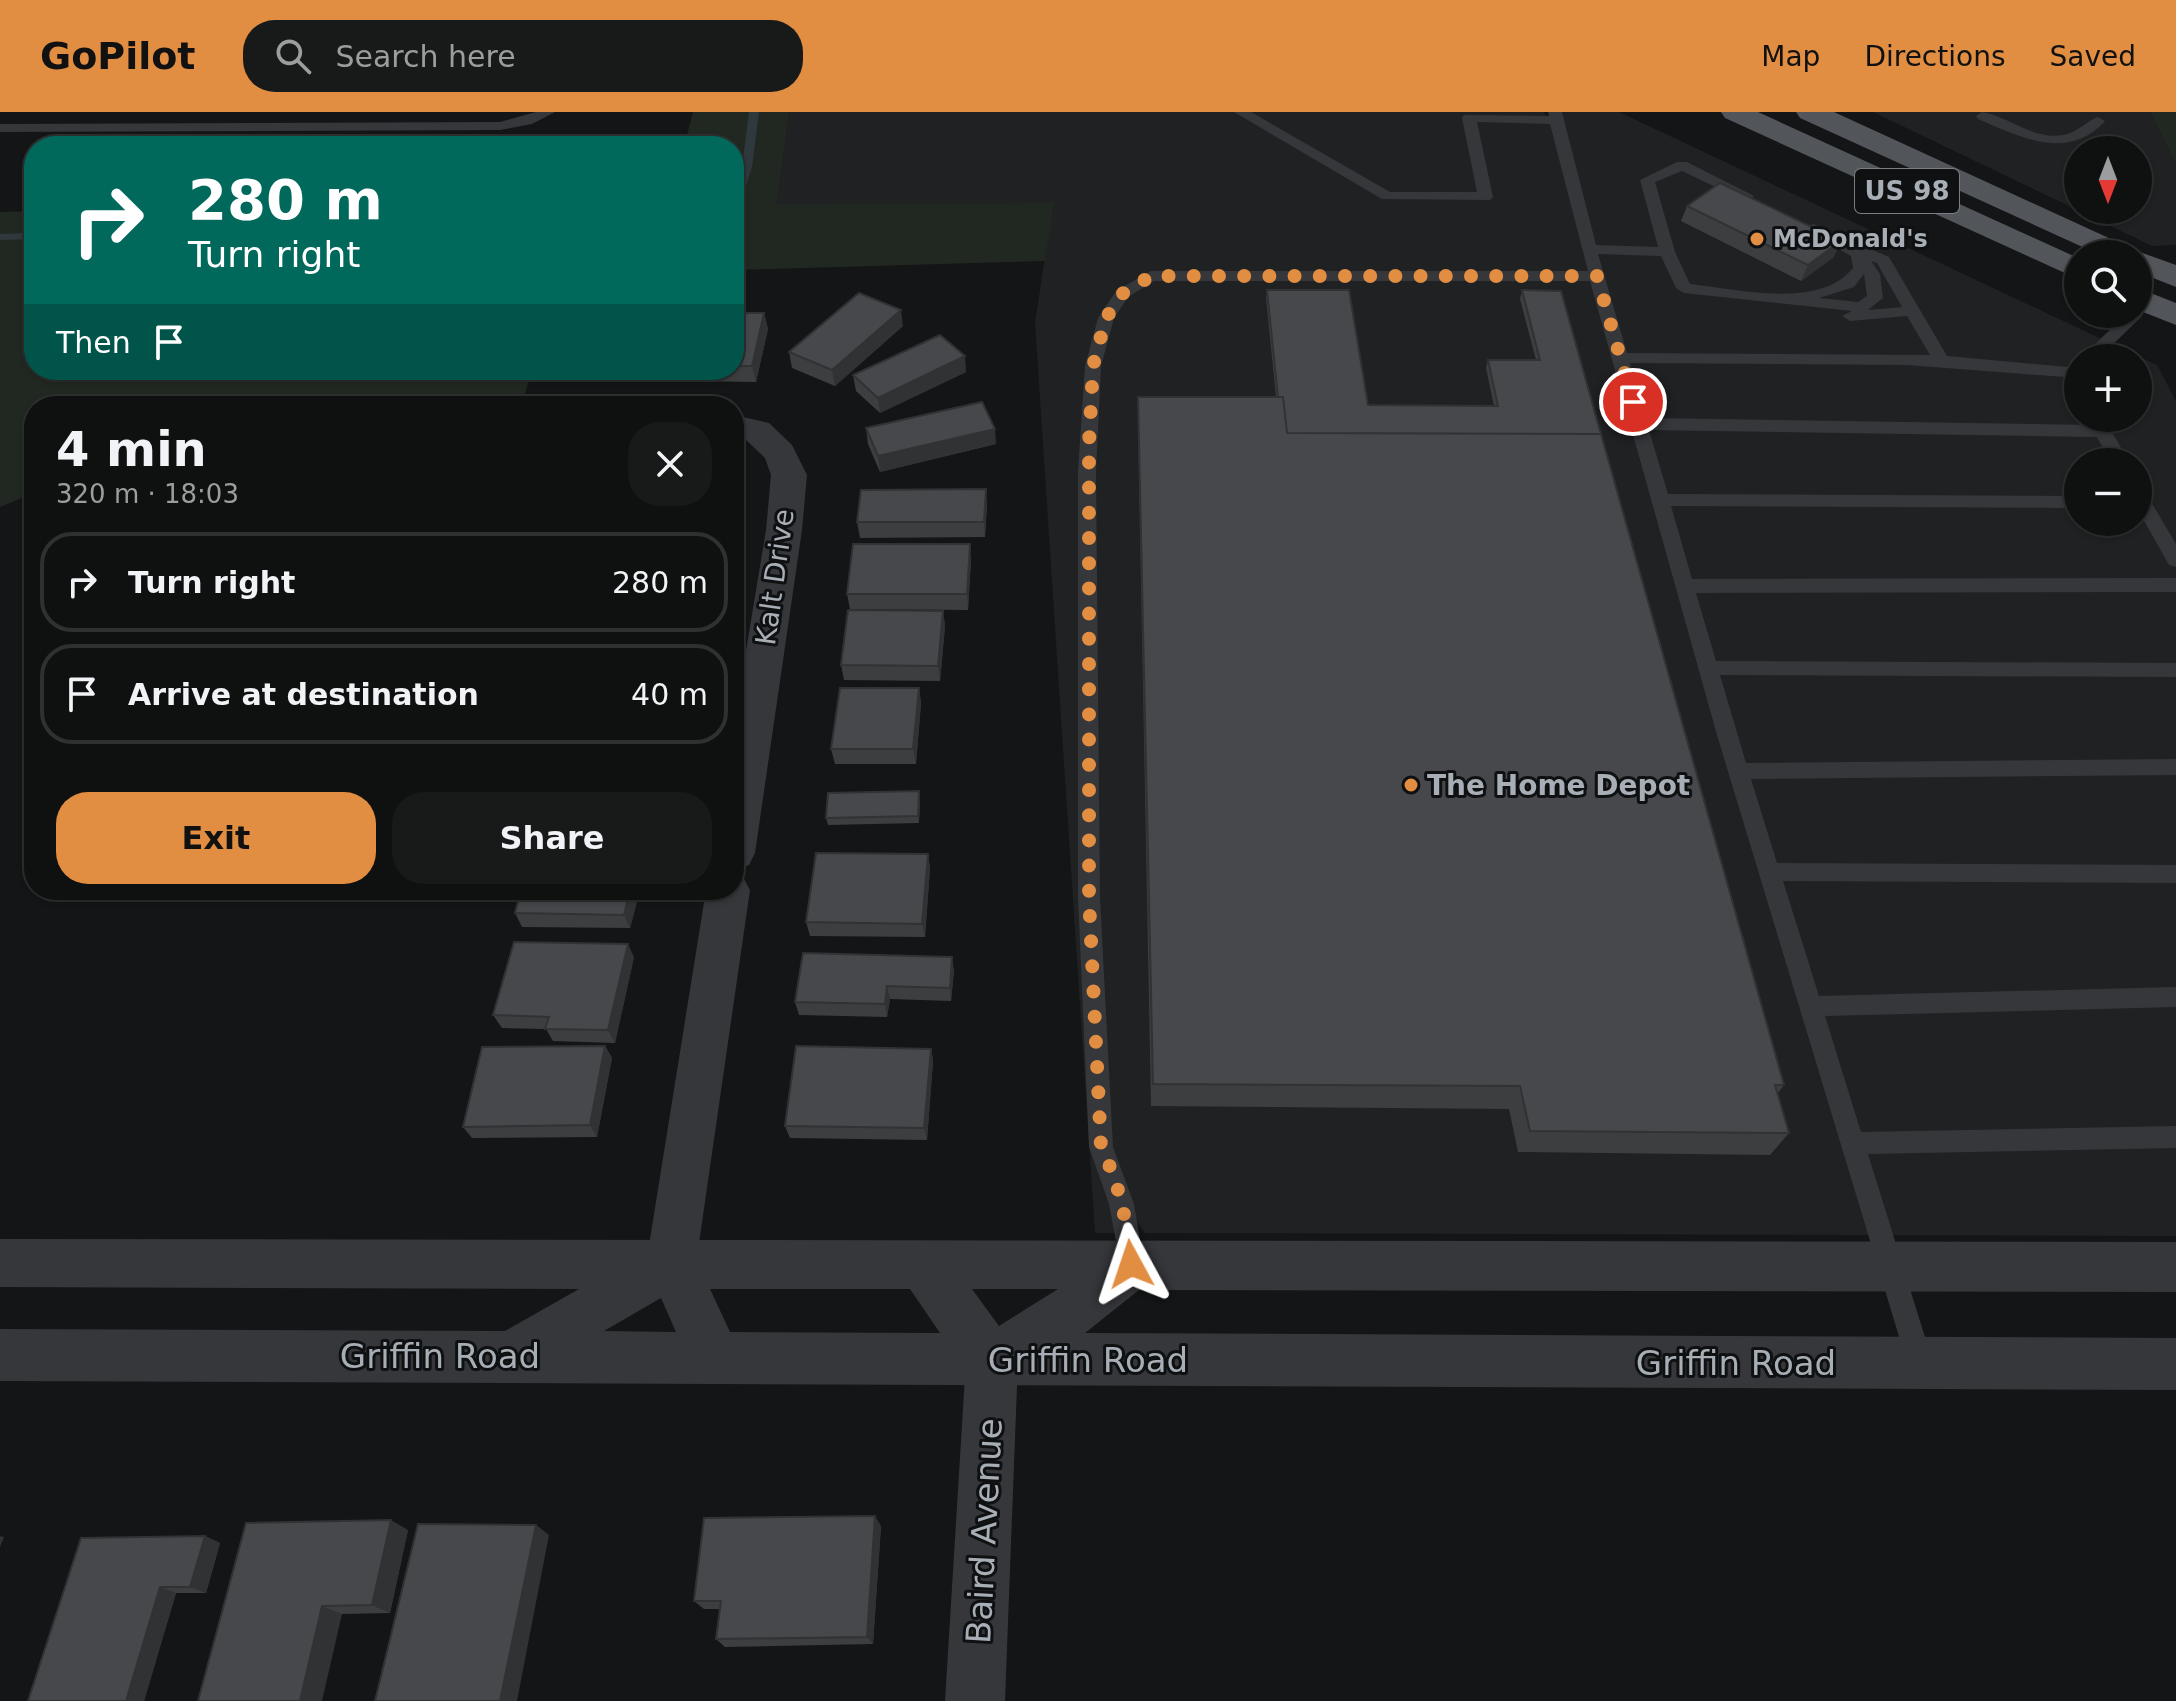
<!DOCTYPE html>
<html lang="en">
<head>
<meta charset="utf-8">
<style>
  body { margin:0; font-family:"DejaVu Sans",sans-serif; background:#181919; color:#f1f3f6; height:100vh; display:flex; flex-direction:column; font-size:30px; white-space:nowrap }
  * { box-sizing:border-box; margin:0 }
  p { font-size:26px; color:#9b9d9f }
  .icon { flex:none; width:44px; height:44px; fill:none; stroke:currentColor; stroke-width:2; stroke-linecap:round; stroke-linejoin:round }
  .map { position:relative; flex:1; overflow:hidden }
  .side { position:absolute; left:24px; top:284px; width:720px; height:504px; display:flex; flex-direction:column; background:#0f1010; border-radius:32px; box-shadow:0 2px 6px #0004,0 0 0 2px #2f3030 }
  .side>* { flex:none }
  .banner { position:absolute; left:24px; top:24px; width:720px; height:244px; border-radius:32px; box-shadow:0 2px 6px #0004,0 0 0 2px #2f3030; background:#00695c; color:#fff; overflow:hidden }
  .needle { width:52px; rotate:180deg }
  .buttons { position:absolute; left:2064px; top:24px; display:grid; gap:16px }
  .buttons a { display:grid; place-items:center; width:88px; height:88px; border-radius:50%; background:#0f1010; box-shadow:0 2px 6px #0004,0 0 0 2px #2f3030; font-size:40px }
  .pin { position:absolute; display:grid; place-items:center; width:68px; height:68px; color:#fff; margin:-34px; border:4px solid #fff; border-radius:50%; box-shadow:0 2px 8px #0007 }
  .me { position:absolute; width:88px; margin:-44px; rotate:355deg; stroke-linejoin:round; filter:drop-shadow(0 0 6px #0008) }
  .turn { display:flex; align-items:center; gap:28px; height:168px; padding:0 32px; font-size:36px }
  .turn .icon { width:104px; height:104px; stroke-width:2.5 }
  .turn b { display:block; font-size:56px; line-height:68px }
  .then { display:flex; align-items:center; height:76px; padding:0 32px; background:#0003; gap:16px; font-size:30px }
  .round { display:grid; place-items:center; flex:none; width:84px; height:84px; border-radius:32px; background:#181919 }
  .summary { display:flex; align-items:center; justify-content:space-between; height:136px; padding:0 32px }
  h1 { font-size:48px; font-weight:800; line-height:60px }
  .cta { display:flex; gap:16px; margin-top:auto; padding:16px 32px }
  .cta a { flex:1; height:92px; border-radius:32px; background:#e18e42; color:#111; font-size:32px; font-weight:800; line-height:92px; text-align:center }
  .cta a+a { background:#181919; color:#f1f3f6 }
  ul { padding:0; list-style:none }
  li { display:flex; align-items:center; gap:24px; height:100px; margin:0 16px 12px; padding:0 16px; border:4px solid #2f3030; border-radius:32px }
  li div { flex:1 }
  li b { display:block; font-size:30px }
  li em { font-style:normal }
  header { display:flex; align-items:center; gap:48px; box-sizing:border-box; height:112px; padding:0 40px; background:#e18e42; color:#111 }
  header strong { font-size:38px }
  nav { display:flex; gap:44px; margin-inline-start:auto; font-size:28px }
  .search { width:560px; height:72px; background:#181919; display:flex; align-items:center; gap:20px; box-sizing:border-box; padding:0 28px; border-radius:32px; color:#9b9d9f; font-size:30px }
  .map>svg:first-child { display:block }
  .built { fill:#202123; fill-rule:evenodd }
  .green { fill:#212821 }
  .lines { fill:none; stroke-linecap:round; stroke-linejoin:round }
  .stream { fill:#2f393d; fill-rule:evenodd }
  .service { fill:#36373b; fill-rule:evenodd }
  .minor { fill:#36373b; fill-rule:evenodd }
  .tertiary { fill:#36373b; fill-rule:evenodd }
  .primary { fill:#525559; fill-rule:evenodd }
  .wall { fill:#3c3e40 }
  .shaded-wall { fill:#313234 }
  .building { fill:#46484b; stroke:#313234; stroke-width:2 }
  .route { stroke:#e18e42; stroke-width:14; stroke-dasharray:0 25.2 }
  .poi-dot { fill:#e18e42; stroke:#0f1011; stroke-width:3 }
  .labels { text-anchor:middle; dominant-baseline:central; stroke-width:6; stroke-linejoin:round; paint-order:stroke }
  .far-poi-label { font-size:24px; font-weight:bold; fill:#a7aeb5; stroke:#0f1011; text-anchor:start }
  .shield { fill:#0f1011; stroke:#797f84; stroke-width:2 }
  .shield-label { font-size:26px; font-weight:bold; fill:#a7aeb5 }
  .street-label { font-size:28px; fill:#a7aeb5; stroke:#0f1011 }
  .poi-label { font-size:28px; font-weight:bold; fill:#a7aeb5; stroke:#0f1011; text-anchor:start }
  .near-street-label { font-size:34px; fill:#a7aeb5; stroke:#0f1011 }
</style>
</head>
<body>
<header>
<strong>GoPilot</strong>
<div class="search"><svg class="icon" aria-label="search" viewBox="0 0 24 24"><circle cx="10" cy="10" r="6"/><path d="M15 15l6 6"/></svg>Search here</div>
<nav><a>Map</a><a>Directions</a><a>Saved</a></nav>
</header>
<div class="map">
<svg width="2176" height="1589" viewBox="0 0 2176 1589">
  <rect width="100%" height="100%" fill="#141516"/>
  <!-- built -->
  <path class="built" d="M789 0H1543L1547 4 1565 0H1619L2157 253 2176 289V1124L1145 1121 1136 1109 1121 1121H1095L1035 211 1053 92H777ZM2078 246H2138V306H2078ZM2078 350H2138V410H2078Z
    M1873 0H2150L2176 53V133L2152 134ZM2078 38H2138V98H2078Z"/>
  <!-- green -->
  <path class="green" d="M693 0H789L777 92 1054 91 1045 149 734 158V34H684Z
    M2150 0H2176V53Z
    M34 99V258H532L522 292 34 294V381L0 395V100Z"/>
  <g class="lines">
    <!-- stream -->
    <path class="stream" d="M749 0H759L752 55 739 95 734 98V80L742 55Z
      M34 121V127L0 128V122Z"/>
    <!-- service -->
    <path class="service" d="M536 0H555L532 12 500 18 0 20V12L500 10Z
      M1234 0H1251L1390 80H1477L1462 6 1464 3 1549 4 1548 0H1562L1596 133 1658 135 1640 68 1677 50H1687L1754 84 1751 87H1741L1682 59 1655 70 1675 140 1690 172C1738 177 1819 198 1853 156L1851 144 1808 120 1805 117 1813 112 1889 145 1947 244 2078 256V266L1907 253 1630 251 1646 306 2091 313 2088 306H2104L2129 350H2111L2097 325 1649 318 1668 382 2078 384V396L1671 394 1692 467 2176 466V480L1696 481 1716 549 2176 551V565L1720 563 1746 651 2176 647V663L1751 667 1777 751 2176 753V771L1783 769 1819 884 2176 875V895L1825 904 1861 1020 2176 1014V1036L1868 1042 1933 1251 1929 1260 1920 1264 1911 1260 1907 1251 1717 623 1590 169H1154L1128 185 1114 206 1101 254 1096 359 1100 786 1113 1035 1134 1092 1144 1152 1140 1161 1131 1164 1122 1161 1109 1092 1089 1035 1078 786V359L1085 254 1098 206 1116 179 1151 159H1588L1550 12 1477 10 1493 85 1490 88 1382 87ZM1598 142 1661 144 1676 176 1684 181 1852 199 1842 204 1850 209 1907 204 1930 243 1627 241ZM1871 149 1877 151 1902 195 1868 198 1883 186 1880 162ZM1864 162 1867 184 1858 190 1819 186 1854 175Z
      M1982 0C2010 5 2033 28 2063 23 2077 21 2086 9 2098 5L2105 9C2068 50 2020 25 1978 7L1976 4Z
      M2138 198 2143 202 2141 205 2099 246H2081L2126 202H2138Z
      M2138 376 2144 378 2176 432V455L2169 453 2138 398Z"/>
    <!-- minor -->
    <path class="minor" d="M734 303 769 311 792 333 807 363 802 418 755 741 749 753 734 758V611L766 418 771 363 765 346 746 328 734 325Z
      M734 762 743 765 750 778 696 1152 689 1169 671 1176 653 1169 646 1152 706 778H734Z
      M992 1222 1011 1229 1018 1248 1005 1589H945L966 1248 973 1229Z"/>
    <!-- tertiary -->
    <path class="tertiary" d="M0 1127 2176 1130V1180L1139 1178 1085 1221 2176 1226V1278L0 1269V1217L505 1219 579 1177 0 1175ZM710 1177H910L940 1221 730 1220ZM972 1177H1058L999 1214ZM661 1186 676 1220 604 1219Z"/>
    <!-- primary -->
    <path class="primary" d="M1721 0H1758L2078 146V167L1725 6Z
      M1796 0H1834L2137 139 2176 153V175L2138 160V142H2098L1800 6Z
      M2138 176 2176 191V213L2138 198Z"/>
  </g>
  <!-- wall -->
  <path class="wall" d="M1687 94 1834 145 1801 169 1681 109Z
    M1267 178 1368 293 1494 294 1486 256 1488 248H1536L1520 187 1522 178 1784 973 1777 982 1789 1021 1770 1043 1518 1040 1509 997 1151 994 1138 314V285H1276L1266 186Z
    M734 201H764L768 217 756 270 692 269 689 258H734Z
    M903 214 835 274 792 256 789 240Z
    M603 258H674L671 269H606Z
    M966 260 880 301 856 279 853 263Z
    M866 316 996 332 880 360 868 332Z
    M987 393 985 425 860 426 857 410Z
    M971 448 968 498 850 497 847 482Z
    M943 499 945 514 940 569 844 568 841 553Z
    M919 576 921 591 916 652H835L831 637Z
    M920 686 919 711 828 713 826 706Z
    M928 742 930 756 925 825 810 824 806 810Z
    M177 778H247L243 787 183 785Z
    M640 778 630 816 522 815 515 801Z
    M634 845 615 931 553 929 546 917 502 916 493 903Z
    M954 858 951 889 890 887 887 905 799 903 795 890Z
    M605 934 612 946 597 1025 472 1026 463 1015Z
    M931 937 933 949 927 1028 790 1026 785 1014Z
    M881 1414 873 1532 725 1535 716 1527 720 1497H704L694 1489Z
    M408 1418 390 1501 342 1502 198 1589Z
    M205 1424 220 1431 206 1481H176L144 1589H28Z"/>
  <!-- shaded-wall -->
  <path class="shaded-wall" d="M1841 129 1834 145 1801 169 1808 153Z
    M901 198 903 214 835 274 832 258Z
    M764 201 768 217 756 270 752 254Z
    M965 244 966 260 880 301 878 286Z
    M668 258H674L671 269Z
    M995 317 996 332 880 360 878 344Z
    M986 377 987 393 985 425 984 410Z
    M970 432 971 448 968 498 967 482Z
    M943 499 945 514 940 569 938 554Z
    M919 576 921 591 916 652 913 637Z
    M919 679 920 686 919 711 918 704Z
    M928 742 930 756 925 825 922 812Z
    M236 778H247L243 787Z
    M630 778H640L630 816 624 803Z
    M628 832 634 845 615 931 608 918Z
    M952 845 954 858 951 889 950 876Z
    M887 874 890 887 887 905 885 892Z
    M605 934 612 946 597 1025 590 1013Z
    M931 937 933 949 927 1028 924 1016Z
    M875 1404 881 1414 873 1532 867 1525Z
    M391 1408 408 1418 390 1501 372 1493Z
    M536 1413 549 1423 517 1589H500Z
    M0 1424 4 1425 0 1435Z
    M205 1424 220 1431 206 1481 190 1475Z
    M160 1475 176 1481 144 1589H126Z
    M322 1494 342 1502 322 1589H300Z"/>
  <!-- building -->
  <path class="building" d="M1720 71 1841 129 1808 153 1687 94Z
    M1267 178H1349L1368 293 1498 294 1488 248H1540L1522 178 1561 179 1601 322 1287 321 1283 285H1278Z
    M859 181 901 198 832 258 789 240Z
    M734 201H764L752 254H734Z
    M940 223 965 244 878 286 853 263Z
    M1138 285H1283L1287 321 1601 322 1784 973H1775L1789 1021 1530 1019 1520 974 1153 972Z
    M982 290 995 317 878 344 866 316Z
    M986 377 984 410H857L861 378Z
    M853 432H970L967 482H847Z
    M848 498 943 499 938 554 841 553Z
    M840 576H919L913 637H831Z
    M919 679 918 704 826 706 828 681Z
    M816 741 928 742 922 812 806 810Z
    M521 778H630L624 803 515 801Z
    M514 830 628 832 608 918 545 917 549 905 493 903Z
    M803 841 952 845 950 876 887 874 885 892 795 890Z
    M605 934 590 1013 463 1015 482 935Z
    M796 934 931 937 924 1016 785 1014Z
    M875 1404 867 1525 716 1527 721 1489H694L704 1406Z
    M391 1408 372 1493 322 1494 300 1589H198L246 1411Z
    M418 1412 536 1413 500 1589H375Z
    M205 1424 190 1475H160L126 1589H28L81 1426Z"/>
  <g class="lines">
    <!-- route -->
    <path class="route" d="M1131 1152C1127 1109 1120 1073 1101 1035L1089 786V332L1093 254 1106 206 1122 182 1151 164H1597L1633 290"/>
  </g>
  <!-- markers -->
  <g class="poi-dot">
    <circle cx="1757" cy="127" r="8"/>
    <circle cx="1411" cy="673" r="8"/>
  </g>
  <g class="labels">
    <!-- far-poi labels -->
    <g class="far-poi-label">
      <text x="1773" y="127">McDonald's</text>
    </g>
    <!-- shield labels -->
    <rect class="shield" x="1855" y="57" width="104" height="44" rx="6"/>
    <g class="shield-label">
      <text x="1907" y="79">US 98</text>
    </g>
    <!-- street labels -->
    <g class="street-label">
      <text transform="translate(775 465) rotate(-82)">Kalt Drive</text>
    </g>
    <!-- poi labels -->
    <g class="poi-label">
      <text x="1427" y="673">The Home Depot</text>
    </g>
    <!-- near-street labels -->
    <g class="near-street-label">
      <text x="440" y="1244">Griffin Road</text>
      <text x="1088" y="1248">Griffin Road</text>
      <text x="1736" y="1251">Griffin Road</text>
      <text transform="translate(984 1419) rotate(-87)">Baird Avenue</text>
    </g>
  </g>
</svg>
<div class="buttons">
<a><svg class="needle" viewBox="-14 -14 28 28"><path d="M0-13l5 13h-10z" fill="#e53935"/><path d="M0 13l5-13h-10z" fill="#9b9d9f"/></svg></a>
<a><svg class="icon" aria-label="search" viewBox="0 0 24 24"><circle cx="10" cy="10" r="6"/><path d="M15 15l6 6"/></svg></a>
<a>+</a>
<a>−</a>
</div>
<div class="pin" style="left:1633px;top:290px;background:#d93025"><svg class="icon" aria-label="arrive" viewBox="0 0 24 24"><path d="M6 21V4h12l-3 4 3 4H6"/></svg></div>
<svg class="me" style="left:1131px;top:1152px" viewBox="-20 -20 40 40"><path d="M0-17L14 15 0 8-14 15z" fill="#e18e42" stroke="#fff" stroke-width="4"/></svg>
<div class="banner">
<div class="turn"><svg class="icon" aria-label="right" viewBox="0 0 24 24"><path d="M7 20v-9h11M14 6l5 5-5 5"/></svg><div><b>280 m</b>Turn right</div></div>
<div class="then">Then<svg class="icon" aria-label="arrive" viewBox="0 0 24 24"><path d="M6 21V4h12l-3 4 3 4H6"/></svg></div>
</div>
<section class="side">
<div class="summary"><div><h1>4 min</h1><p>320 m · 18:03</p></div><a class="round"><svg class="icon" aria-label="close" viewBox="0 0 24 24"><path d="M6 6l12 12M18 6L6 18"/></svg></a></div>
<ul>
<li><svg class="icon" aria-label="right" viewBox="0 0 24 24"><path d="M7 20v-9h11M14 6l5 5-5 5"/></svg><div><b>Turn right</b></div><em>280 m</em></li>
<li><svg class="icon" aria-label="arrive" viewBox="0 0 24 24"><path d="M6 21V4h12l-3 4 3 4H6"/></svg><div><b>Arrive at destination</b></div><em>40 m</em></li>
</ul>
<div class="cta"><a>Exit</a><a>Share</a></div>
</section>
</div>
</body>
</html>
